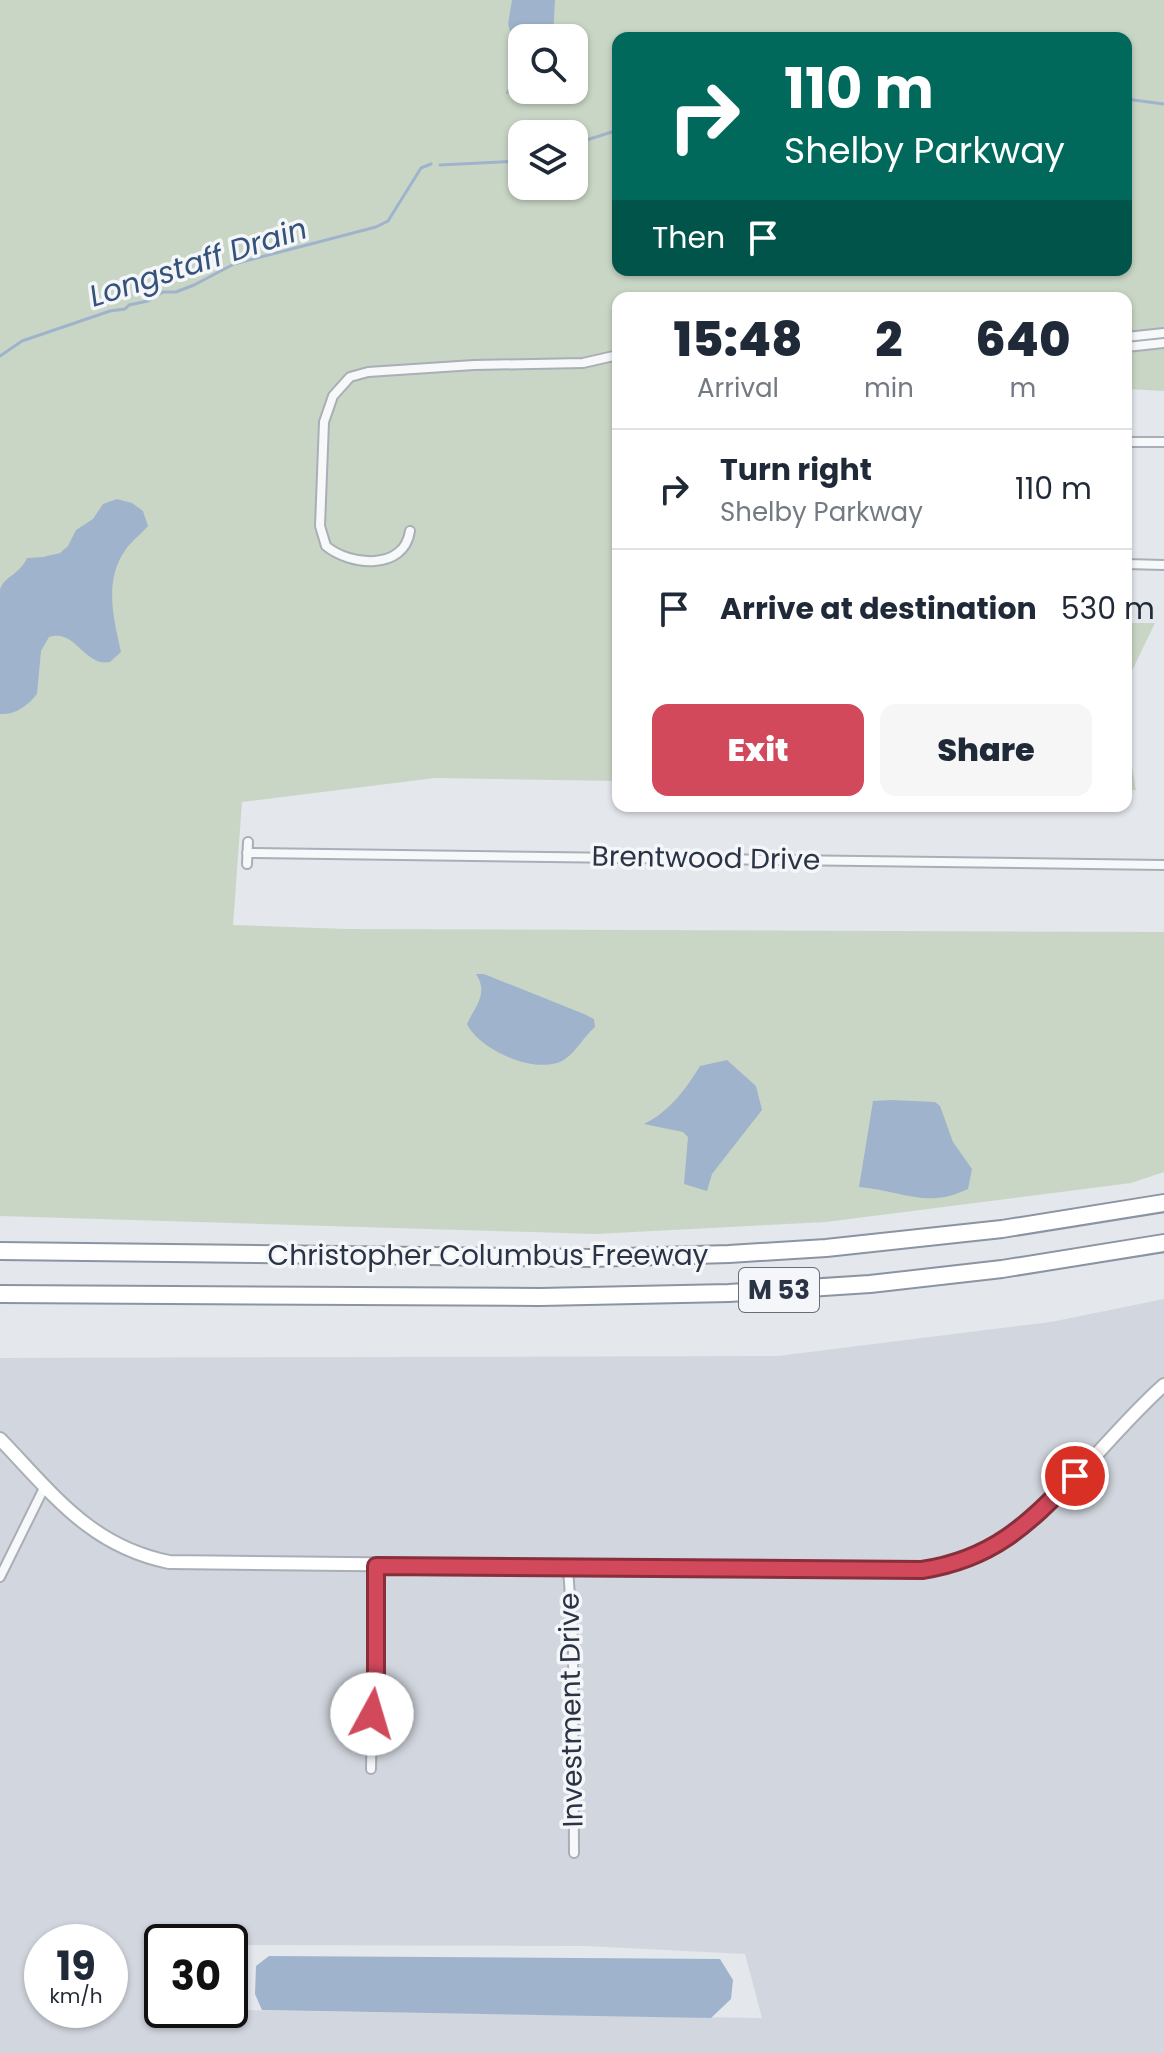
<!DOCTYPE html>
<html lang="en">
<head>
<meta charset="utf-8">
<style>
  body { margin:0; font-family:Poppins,sans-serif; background:#f6f6f7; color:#1f2937; height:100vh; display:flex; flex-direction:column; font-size:30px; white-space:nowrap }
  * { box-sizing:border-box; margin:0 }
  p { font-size:26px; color:#747a83 }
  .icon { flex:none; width:44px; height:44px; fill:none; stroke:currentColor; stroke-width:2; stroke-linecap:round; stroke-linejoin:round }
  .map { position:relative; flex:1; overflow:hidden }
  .panel { position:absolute; left:612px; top:292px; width:520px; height:520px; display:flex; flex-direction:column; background:#fff; border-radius:16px; box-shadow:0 2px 6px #0004 }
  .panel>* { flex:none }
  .guide { position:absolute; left:612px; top:32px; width:520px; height:244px; border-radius:16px; box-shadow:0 2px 6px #0004; background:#00695c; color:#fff; overflow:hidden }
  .controls { position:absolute; left:508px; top:24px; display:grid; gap:16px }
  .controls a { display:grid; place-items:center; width:80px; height:80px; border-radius:16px; background:#fff; box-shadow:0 2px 6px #0004; font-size:40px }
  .speed { position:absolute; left:24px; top:1924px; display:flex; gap:16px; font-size:40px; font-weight:700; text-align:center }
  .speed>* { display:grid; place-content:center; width:104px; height:104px; border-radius:50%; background:#fff; box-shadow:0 2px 6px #0004; line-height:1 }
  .speed small { font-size:20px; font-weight:400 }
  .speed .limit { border:4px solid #111; border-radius:12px; background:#fff; color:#111 }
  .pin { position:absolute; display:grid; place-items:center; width:68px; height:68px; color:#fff; margin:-34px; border:4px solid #fff; border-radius:50%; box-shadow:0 2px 8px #0007 }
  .me { position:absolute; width:88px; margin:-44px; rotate:6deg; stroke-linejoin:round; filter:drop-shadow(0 0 6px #0008) }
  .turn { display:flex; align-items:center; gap:28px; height:168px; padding:0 40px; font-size:36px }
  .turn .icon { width:104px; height:104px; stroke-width:2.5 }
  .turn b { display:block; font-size:56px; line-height:68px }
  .then { display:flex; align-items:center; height:76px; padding:0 40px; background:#0003; gap:16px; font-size:30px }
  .eta { display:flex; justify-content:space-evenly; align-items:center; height:136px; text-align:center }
  .eta b { font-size:48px; font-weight:800; line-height:56px }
  .button { display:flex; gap:16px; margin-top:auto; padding:16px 40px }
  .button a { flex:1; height:92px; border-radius:16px; background:#d1495b; color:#fff; font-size:32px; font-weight:800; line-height:92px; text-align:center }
  .button a+a { background:#f6f6f7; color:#1f2937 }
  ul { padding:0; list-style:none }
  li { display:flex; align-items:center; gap:24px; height:120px; padding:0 40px; border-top:2px solid #e0e1e3 }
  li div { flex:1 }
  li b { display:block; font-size:30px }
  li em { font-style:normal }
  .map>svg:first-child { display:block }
  .built { fill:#d2d6de; fill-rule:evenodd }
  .green { fill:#c9d6c5; fill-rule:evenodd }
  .water { fill:#9fb4cc }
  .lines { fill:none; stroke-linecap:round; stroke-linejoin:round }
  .stream { stroke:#9fb4cc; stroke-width:3 }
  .street-casing { stroke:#a9aeb7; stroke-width:12 }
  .secondary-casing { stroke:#a9aeb7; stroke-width:16 }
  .highway-casing { stroke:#8b94a3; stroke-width:20 }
  .street { stroke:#f7f8fa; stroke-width:8 }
  .secondary { stroke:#fff; stroke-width:12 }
  .highway { stroke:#fff; stroke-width:16 }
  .route-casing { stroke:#882f3b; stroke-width:20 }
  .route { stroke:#d1495b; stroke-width:14 }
  .labels { text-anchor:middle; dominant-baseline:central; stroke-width:7; stroke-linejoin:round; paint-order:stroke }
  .shield { fill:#f4f6f9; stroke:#676e7b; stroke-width:2 }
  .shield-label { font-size:26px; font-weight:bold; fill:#2b3445 }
  .street-label { font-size:28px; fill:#2b3445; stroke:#f4f6f9 }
  .water-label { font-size:30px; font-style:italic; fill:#34527a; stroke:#f4f6f9 }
</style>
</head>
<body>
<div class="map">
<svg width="1164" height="2053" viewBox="0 0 1164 2053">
  <rect width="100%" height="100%" fill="#e4e7ec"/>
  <!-- built -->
  <path class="built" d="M1164 1299V2053H0V1358L778 1356 1051 1322ZM42 1942H110V2010H42ZM162 1942H230V2010H162ZM242 1945 586 1946 745 1954 762 2018 237 2010 242 1980Z"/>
  <!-- green -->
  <path class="green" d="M0 0H1164V391L1126 389V298H618V781L435 778 242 802 233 925 346 929 1164 932V1172L1131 1183 826 1222 595 1234 0 1216ZM522 38H574V90H522ZM618 38H1126V270H618ZM522 134H574V186H522Z
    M1126 623H1155L1126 683Z
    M1126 731 1136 790H1126Z"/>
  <!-- water -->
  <path class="water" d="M512 0H555L553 38H522V90L506 94C507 89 510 85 511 80 514 68 504 55 512 37L508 24Z
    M117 499 132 503 143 511 148 526C141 534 132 541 126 549 103 581 114 619 121 652L110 662C84 667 76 628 49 637L41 651 37 694C27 706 16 715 0 714V589C7 574 18 576 27 558L43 557 60 553 68 546 76 530 93 519 103 504Z
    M476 974H484L584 1014 594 1019 595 1027C584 1036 577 1051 565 1059 539 1077 479 1050 467 1024 475 1006 489 994 476 974Z
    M727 1060 756 1086 762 1110 712 1174 707 1191 684 1184 688 1137 683 1132 644 1124C669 1112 686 1089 700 1066Z
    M892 1100 935 1102 940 1106 953 1142 972 1169 968 1189C927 1209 903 1191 859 1187L873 1101Z
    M269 1956 720 1959 733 1980 731 1999 711 2018 262 2010 255 1994 256 1966Z"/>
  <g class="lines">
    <!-- stream -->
    <path class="stream" d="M1126 99 1164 104
      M574 144 618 130
      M440 165 522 161
      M0 356 22 341 110 311 125 309 129 305 148 301 163 292H176L194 285 234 264 376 227 388 221 421 168 431 164"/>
    <defs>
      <path id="street" d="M1126 337 1164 333
        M1126 347 1164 343
        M1126 442H1164
        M410 531C404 571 350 566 326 546L320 526 324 422 333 396 350 377 368 372 474 365 583 363 618 355
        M1126 564 1164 565
        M247 853 1164 865
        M247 864 248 842
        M568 1568 573 1640 574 1853
        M0 1577 45 1486
        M371 1769 372 1714 376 1685V1566"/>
      <path id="secondary" d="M0 1439C53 1494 90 1546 169 1562L910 1570C1026 1564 1086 1454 1164 1385"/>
      <path id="highway" d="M0 1251 590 1258 729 1254 826 1248 1002 1229 1164 1203
        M0 1294 540 1297 729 1293 870 1284 1002 1269 1164 1243"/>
    </defs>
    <!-- street casing -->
    <use href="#street" class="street-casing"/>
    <!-- secondary casing -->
    <use href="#secondary" class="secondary-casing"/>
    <!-- highway casing -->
    <use href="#highway" class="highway-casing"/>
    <!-- street -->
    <use href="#street" class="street"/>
    <!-- secondary -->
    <use href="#secondary" class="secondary"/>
    <!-- highway -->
    <use href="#highway" class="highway"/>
  </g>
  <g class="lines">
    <defs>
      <path id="route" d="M372 1714 376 1685V1566L922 1570C993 1559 1027 1525 1075 1476"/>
    </defs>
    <!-- route casing -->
    <use href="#route" class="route-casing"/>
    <!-- route -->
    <use href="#route" class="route"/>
  </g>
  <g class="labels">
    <!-- shield labels -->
    <rect class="shield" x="739" y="1268" width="80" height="44" rx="6"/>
    <g class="shield-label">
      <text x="779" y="1290">M 53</text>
    </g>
    <!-- street labels -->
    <g class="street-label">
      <text transform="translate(706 858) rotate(1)">Brentwood Drive</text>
      <text x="488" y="1255">Christopher Columbus Freeway</text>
      <text transform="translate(571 1710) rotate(-91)">Investment Drive</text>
    </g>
    <!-- water labels -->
    <g class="water-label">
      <text transform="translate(198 262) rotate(-18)">Longstaff Drain</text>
    </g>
  </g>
</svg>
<div class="controls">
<a><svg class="icon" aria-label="search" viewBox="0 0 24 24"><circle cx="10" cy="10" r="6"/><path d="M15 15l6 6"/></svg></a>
<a><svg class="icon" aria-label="layers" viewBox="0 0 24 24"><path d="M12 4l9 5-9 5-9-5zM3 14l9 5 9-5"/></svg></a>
</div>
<div class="speed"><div>19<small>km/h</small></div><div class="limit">30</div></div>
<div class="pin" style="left:1075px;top:1476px;background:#d93025"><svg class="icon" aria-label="arrive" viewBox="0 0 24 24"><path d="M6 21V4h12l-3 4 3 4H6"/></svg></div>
<svg class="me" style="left:372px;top:1714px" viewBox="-20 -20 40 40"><circle r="19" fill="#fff"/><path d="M0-13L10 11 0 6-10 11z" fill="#d1495b"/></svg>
<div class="guide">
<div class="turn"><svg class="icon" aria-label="right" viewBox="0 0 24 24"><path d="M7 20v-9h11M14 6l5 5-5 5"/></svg><div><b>110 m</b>Shelby Parkway</div></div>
<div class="then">Then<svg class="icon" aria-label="arrive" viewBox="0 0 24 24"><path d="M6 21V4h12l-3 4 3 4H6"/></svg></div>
</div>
<section class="panel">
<div class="eta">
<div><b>15:48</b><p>Arrival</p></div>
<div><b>2</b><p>min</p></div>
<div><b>640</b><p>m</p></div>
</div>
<ul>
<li><svg class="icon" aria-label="right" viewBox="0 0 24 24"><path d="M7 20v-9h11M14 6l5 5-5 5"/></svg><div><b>Turn right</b><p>Shelby Parkway</p></div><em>110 m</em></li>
<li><svg class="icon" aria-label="arrive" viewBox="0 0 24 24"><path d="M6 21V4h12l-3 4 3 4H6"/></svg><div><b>Arrive at destination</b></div><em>530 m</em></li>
</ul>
<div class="button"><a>Exit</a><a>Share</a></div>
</section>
</div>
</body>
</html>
